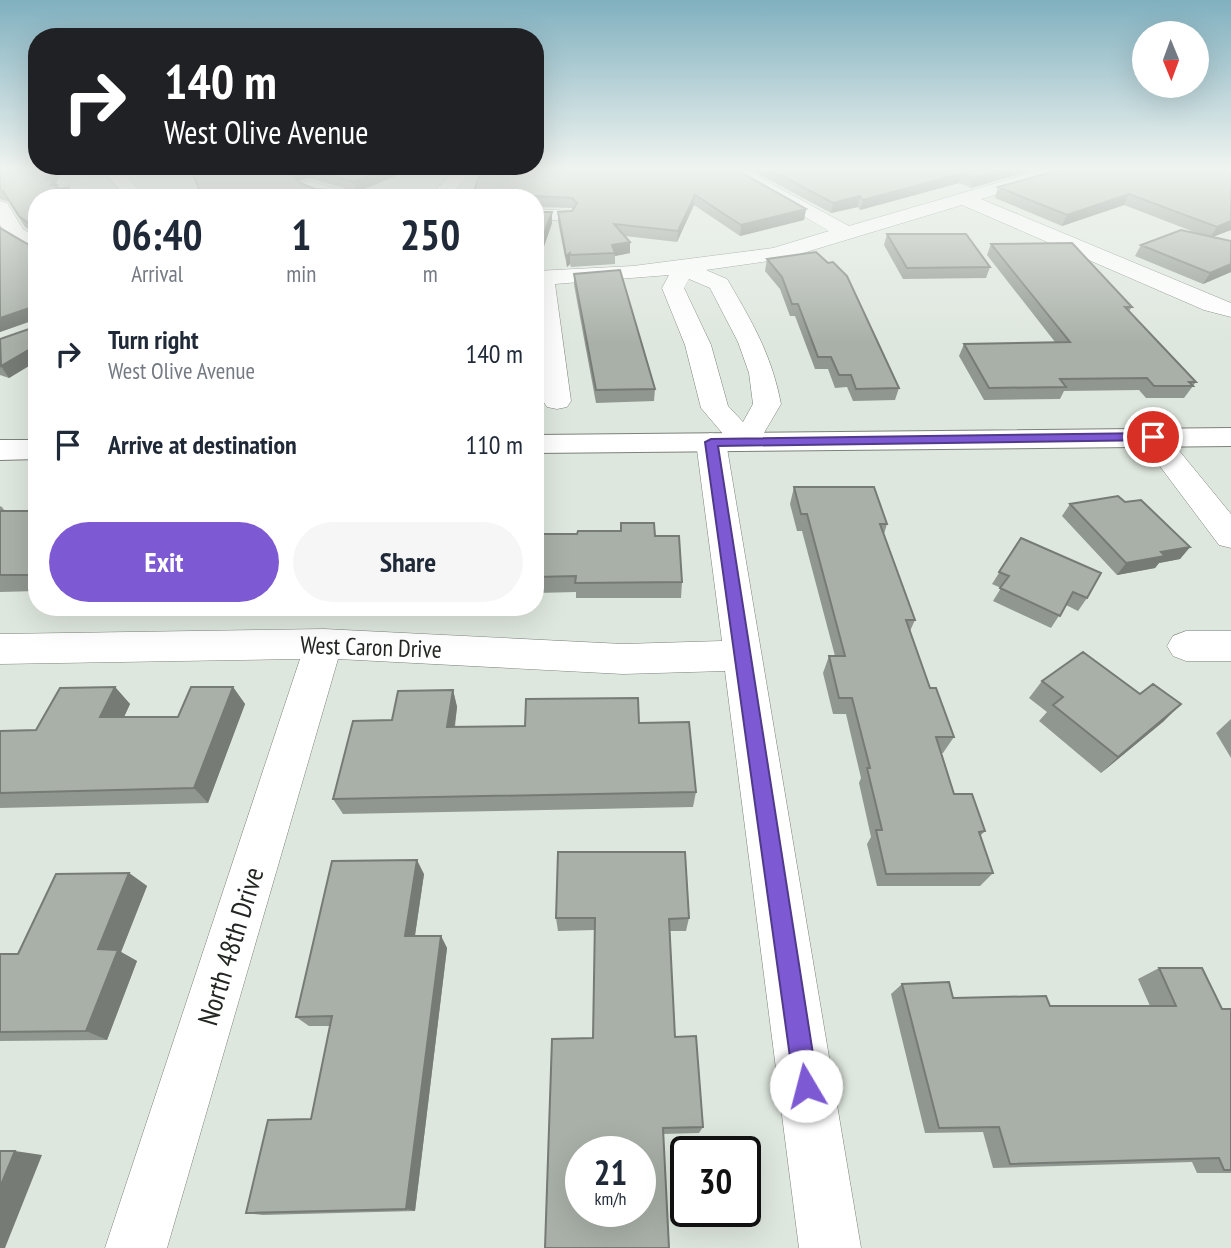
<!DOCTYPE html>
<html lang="en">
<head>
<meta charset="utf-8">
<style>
  body { margin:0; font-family:"PT Sans Narrow",sans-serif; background:#f6f6f7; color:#1f2937; height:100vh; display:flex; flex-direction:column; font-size:26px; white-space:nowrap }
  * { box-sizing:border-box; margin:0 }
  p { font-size:23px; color:#747a83 }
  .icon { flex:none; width:38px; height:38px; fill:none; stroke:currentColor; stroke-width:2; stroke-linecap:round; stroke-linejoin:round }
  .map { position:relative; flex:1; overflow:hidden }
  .side { position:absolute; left:28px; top:189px; width:516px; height:427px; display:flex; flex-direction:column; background:#fff; border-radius:28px; box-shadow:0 7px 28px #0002 }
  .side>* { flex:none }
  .banner { position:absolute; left:28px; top:28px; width:516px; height:147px; border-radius:28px; box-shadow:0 7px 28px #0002; background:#202124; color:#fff; overflow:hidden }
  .needle { width:46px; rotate:179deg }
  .controls { position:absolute; left:1132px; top:21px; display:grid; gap:14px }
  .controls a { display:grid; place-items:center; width:77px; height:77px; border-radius:50%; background:#fff; box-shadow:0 7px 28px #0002; font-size:35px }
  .speed { position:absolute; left:565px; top:1136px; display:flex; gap:14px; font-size:35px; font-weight:700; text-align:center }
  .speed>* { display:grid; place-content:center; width:91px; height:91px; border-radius:50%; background:#fff; box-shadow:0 7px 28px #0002; line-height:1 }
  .speed small { font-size:18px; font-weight:400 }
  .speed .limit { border:4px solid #111; border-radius:10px; background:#fff; color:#111 }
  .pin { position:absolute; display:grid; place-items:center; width:60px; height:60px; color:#fff; margin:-30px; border:4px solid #fff; border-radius:50%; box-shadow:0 2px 7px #0007 }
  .me { position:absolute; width:77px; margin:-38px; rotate:352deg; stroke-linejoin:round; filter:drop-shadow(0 0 5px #0008) }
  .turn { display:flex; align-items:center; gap:24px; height:147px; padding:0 21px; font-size:32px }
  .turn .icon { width:91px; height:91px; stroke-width:2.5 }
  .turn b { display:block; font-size:49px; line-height:60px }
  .eta { display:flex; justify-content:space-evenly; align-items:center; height:119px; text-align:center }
  .eta b { font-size:42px; font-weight:700; line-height:49px }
  .primary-button { display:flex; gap:14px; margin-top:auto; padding:14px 21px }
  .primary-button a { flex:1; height:80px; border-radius:42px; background:#7d59d4; color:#fff; font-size:28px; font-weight:700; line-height:80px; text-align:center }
  .primary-button a+a { background:#f6f6f7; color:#1f2937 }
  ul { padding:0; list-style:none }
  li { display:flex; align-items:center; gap:21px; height:91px; padding:0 21px }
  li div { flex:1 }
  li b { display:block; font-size:26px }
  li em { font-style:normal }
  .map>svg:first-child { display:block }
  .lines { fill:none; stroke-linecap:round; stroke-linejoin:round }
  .street-casing { stroke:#7a8279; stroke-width:1 }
  .secondary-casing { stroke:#7a8279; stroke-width:2 }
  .street { fill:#fff; fill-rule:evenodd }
  .secondary { fill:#fff; fill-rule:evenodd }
  .wall { fill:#909790 }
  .shaded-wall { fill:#767b75 }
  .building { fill:#a8b0a7; stroke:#767b75; stroke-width:2; fill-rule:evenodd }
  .route { fill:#7d59d4; stroke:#513a8a; stroke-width:2 }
  .labels { text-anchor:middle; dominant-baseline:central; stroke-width:5; stroke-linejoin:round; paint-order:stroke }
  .street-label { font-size:24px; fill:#232623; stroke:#fff }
  .near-street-label { font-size:28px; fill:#232623; stroke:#fff }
</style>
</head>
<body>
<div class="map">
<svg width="1231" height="1248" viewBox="0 0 1231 1248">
  <rect width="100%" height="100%" fill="#dee7de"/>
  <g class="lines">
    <defs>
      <path id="street" d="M102 170H121L147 198H127Z
        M456 170H475L447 198H427Z
        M724 170H746L849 226 1041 170H1068L1065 174 981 199 1231 303V317L1204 310 962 205 783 259 706 270 727 279 730 284C754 325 772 357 781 404L755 448 745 451 735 448 701 408 685 345 662 288 669 275 555 284 571 401 567 407 557 409 547 407 543 401 536 318V271L633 266 773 248 829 231ZM689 279 710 288 738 342 749 373 753 404 743 422 728 406 711 345 684 288Z
        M308 181 355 194 357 198C339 198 312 201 299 187L301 183Z
        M0 201 7 203 23 229 37 238V254L8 237 0 225Z
        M536 209 572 211 575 215 572 219 536 221Z
        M1153 428 1163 431 1231 514V548L1219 545 1138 437 1143 431Z
        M711 433 721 436 726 442 861 1248H799L725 671 623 674 338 659 167 1248H105L300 659 0 664V634L324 629 623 644 722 641 696 442 701 436Z
        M1186 631H1231V661H1186L1173 656 1167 646 1173 636Z"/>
      <path id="secondary" d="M1231 428V446L536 453V435Z
        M0 440H37V459L0 460Z"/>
    </defs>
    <!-- street casing -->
    <use href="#street" class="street-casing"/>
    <!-- secondary casing -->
    <use href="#secondary" class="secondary-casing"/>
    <!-- street -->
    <use href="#street" class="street"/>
    <!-- secondary -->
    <use href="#secondary" class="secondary"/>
  </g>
  <!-- wall -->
  <path class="wall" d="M0 170H63L56 183 59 188 37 361 9 378 0 375V339L32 328V321L0 332 31 246 33 233 25 227 9 202 0 199Z
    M201 170H410L357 192 309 178 300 180 299 182 315 189 333 190 335 198H203Z
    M737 170 806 209 804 220 740 236 694 205 677 242 625 236 630 242V253L615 256V264L571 267 570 264 567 267 558 222V212L572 211V208L536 207V198H472Z
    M751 170H1033L971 188 959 183 860 210 858 207 831 213Z
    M1059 170 1231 230 1212 237 1231 241V272L1203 284 1135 256 1141 245 1202 235 1124 205 1062 226 995 198 998 187Z
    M536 212 552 223 541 255H536Z
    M887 234 990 267 986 278 903 279 884 245Z
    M991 244 1132 307 1129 311 1196 382 1184 398H1146L1139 390 1064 391 1060 399 984 400 959 356 964 344 1055 342 987 255Z
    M767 259 899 388 895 400 853 401 847 387 835 388 828 369H815L795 316H790L780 289 765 271Z
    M574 274 655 389 654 401 596 403 574 285Z
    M794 487 887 524 884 534 915 620 910 631 930 688 954 737 943 753H941L954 794 985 831 980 836 993 873 980 886H877L867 844 871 837 859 783 861 778 846 714H833L823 673 829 656H835L802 531H797L790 504Z
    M1070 504 1190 547 1180 559 1159 563 1155 568 1117 575 1062 516Z
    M1 506 5 511H37V591L0 592V507Z
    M536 534 655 536 682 582 681 598H576V592L536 593Z
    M1021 538 1087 598 1078 611 1066 605 1051 628 993 601 1001 588 992 584Z
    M1042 681 1164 721 1101 773 1039 721 1047 712 1029 698Z
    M115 687 130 704 124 717H178L233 687 245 704 208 803 0 808V731L36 730Z
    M453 690 457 707 455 727 639 723 696 792 693 807 343 814 333 799 392 720Z
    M1231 719V758L1216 733Z
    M558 852 689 918 686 931H670L675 1037 703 1127 699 1133 663 1134 593 1038 595 930 558 931 556 918Z
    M129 873 147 886 121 952 137 961 107 1040 0 1041V954H18Z
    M424 874 415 936H441L447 948 415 1211 263 1215 246 1213 311 1119 330 1026H309L296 1017Z
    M1159 968 1222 1009H1231V1173H1197L1192 1162 993 1168 983 1132 925 1133 891 994 902 984 953 998 1050 1006H1150L1138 979Z"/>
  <!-- shaded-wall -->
  <path class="shaded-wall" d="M52 170H63L56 183 63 195 46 180Z
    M297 170H306L309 178 300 180 296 188 293 177Z
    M383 170H410L357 192 354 182Z
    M1001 170H1033L971 188 974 178Z
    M963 173 959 183 860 210 863 200Z
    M333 190 335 198H315Z
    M1129 194 1124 205 1062 226 1067 215Z
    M695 195 694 205 677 242 678 231Z
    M860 196 858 207 831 213 833 203Z
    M806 209 804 220 740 236 741 225Z
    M552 212V223L541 255 540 244Z
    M1231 221V230L1210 238 1217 227Z
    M630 242V253L615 256 612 245Z
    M570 253V264L567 267 566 256Z
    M1231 264V272L1203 284 1210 273Z
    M29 308 36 319 0 332V318Z
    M37 345V361L9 378 1 366Z
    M1190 547 1180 559 1159 563 1155 568 1117 575 1126 563 1161 552Z
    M115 687 130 704 116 734 100 717Z
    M233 687 245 704 208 803 194 788Z
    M453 690 457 707 452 744 447 727Z
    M1181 704 1164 721 1101 773 1118 757Z
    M417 860 424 874 413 948 405 936Z
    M129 873 147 886 121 952 137 961 107 1040 86 1031 98 949Z
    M441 936 447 948 415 1211 406 1209Z
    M15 1151 42 1155 5 1248H0V1187Z"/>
  <!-- building -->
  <path class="building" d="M0 170H52L46 180 53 179 50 185H57L55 189 69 188 72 198H37V345L1 366 0 339 32 328V310L29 308 0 318V228L31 246 33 227 19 216 3 191 0 190Z
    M201 170H299H297L293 177 300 183 315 189 333 190 315 198H203L193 175Z
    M311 170H383L354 182Z
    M481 170H737L806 209 741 225 695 195 678 231 614 224 630 242 612 245 615 253 570 255V253L566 256 558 212 572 211 577 203 572 198 535 196 533 198H472Z
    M771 170H1001L974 178 963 173 863 200 860 196 833 203Z
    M1059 170H1231V221L1217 227 1129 194 1067 215 998 187Z
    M536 212H552L540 244H536Z
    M1181 230 1231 241V264L1210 273 1141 245Z
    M887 234H966L990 267 907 268Z
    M1072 243 1132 307H1125L1196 382H1189L1193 386H1154L1147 378 1060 379 1066 387 989 388 964 344 1070 342 991 244Z
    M816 252 828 263 833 262 847 276 899 388 856 389 851 375H839L831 357H818L798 304H792L782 277 767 259Z
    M620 270 655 389 596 390 574 274Z
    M794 487H874L887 524H880L915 620H906L930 688H936L954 737H936L954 794H972L985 831 979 832 993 873 886 874 876 830H882L867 768H870L852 698H839L829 656H845L807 514H801Z
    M1118 496 1125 502 1141 500 1190 547 1161 552 1165 556 1126 563 1070 504Z
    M0 511H37V575H0Z
    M621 523H654L655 536H679L682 582 575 583 576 576 536 577V534H577L578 531H621Z
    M1021 538 1101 573 1087 598 1073 592 1060 616 1000 588 1009 576 999 572Z
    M1083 652 1140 694 1153 684 1181 704 1118 757 1053 705 1063 697 1042 681Z
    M115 687 100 717H178L191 687H233L194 788 0 793V731L36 730 60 688Z
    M453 690 447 727 525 726 526 699 638 698 639 723 689 722 696 792 333 799 353 721 392 720 398 691Z
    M558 852H685L689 918 669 919 675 1037 696 1036 703 1127 663 1128 669 1248H545L552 1039 593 1038 595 918H556ZM581 1152H640V1211H581Z
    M417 860 405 936H441L406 1209 246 1213 268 1120 311 1119 332 1016 296 1017 332 861Z
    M129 873 98 949 118 950 86 1031 0 1032V954H18L56 874Z
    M1159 968H1202L1222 1009H1231V1170H1224L1219 1158 1010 1164 999 1127 939 1128 902 984 949 982 953 998 1046 996 1050 1006H1176Z
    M0 1151H15L0 1187Z"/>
  <!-- sky -->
  <linearGradient id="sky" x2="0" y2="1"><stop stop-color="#80b0bf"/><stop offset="0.49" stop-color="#f0f4f0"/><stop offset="1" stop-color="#f0f4f0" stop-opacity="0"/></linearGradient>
  <rect width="1231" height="344" fill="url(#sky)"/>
  <!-- route -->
  <path class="route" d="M1153 433 1157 434V440L718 446 818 1086 814 1095 806 1099 797 1095 794 1086 705 442 711 439Z"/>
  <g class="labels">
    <!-- street labels -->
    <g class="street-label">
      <text transform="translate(371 647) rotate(2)">West Caron Drive</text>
    </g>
    <!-- near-street labels -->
    <g class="near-street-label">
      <text transform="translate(230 946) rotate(-73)">North 48th Drive</text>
    </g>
  </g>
</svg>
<div class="controls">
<a><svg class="needle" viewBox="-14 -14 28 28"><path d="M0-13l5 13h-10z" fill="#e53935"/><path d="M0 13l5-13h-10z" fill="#747a83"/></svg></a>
</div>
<div class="speed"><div>21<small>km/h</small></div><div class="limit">30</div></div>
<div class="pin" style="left:1153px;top:437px;background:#d93025"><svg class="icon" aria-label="arrive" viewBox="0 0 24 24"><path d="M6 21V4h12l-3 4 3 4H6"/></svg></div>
<svg class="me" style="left:806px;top:1086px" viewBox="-20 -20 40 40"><circle r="19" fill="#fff"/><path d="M0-13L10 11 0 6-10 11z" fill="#7d59d4"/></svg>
<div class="banner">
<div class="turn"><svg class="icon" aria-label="right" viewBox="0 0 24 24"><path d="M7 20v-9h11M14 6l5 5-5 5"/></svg><div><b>140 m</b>West Olive Avenue</div></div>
</div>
<section class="side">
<div class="eta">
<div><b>06:40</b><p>Arrival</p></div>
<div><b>1</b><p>min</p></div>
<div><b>250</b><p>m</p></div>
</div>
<ul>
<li><svg class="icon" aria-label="right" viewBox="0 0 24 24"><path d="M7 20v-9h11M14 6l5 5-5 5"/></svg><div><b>Turn right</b><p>West Olive Avenue</p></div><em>140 m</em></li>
<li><svg class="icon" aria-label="arrive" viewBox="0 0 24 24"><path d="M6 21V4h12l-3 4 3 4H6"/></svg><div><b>Arrive at destination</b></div><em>110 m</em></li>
</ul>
<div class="primary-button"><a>Exit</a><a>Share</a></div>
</section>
</div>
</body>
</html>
